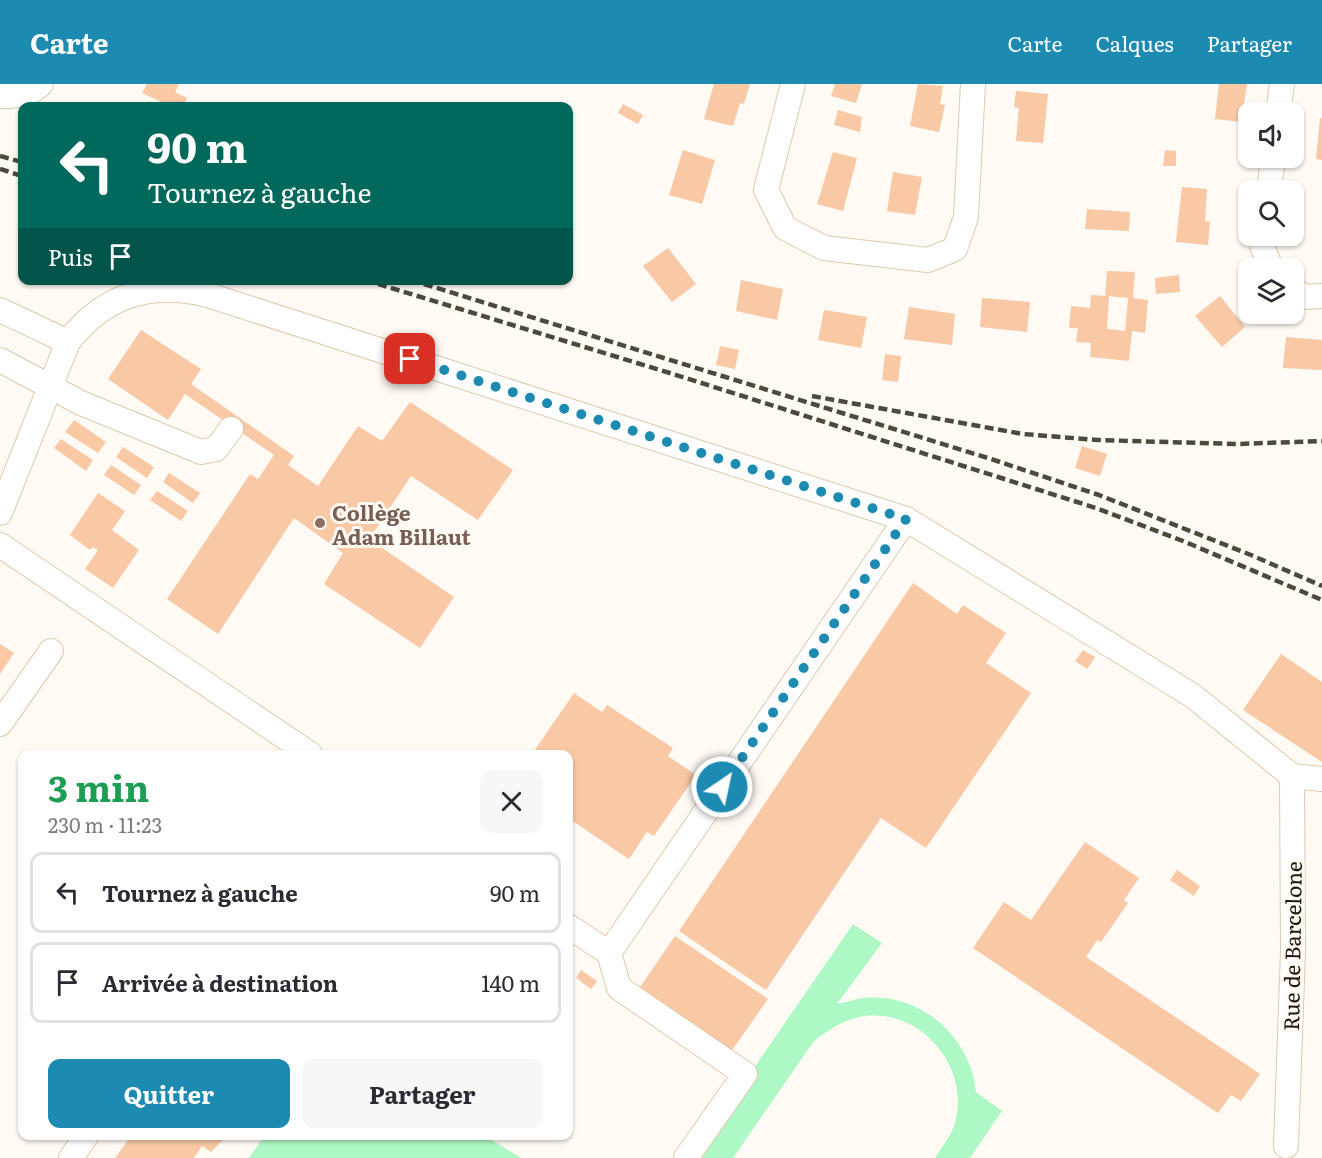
<!DOCTYPE html>
<html lang="fr">
<head>
<meta charset="utf-8">
<style>
  body { margin:0; font-family:Literata,serif; background:#f7f7f7; color:#2b2b33; height:100vh; display:flex; flex-direction:column; font-size:22px; white-space:nowrap }
  * { box-sizing:border-box; margin:0 }
  p { font-size:20px; color:#7c7c81 }
  .icon { flex:none; width:33px; height:33px; fill:none; stroke:currentColor; stroke-width:2; stroke-linecap:round; stroke-linejoin:round }
  .map { position:relative; flex:1; overflow:hidden }
  .sheet { position:absolute; left:18px; top:666px; width:555px; height:390px; display:flex; flex-direction:column; background:#fff; border-radius:12px; box-shadow:0 2px 4px #0004 }
  .sheet>* { flex:none }
  .banner { position:absolute; left:18px; top:18px; width:555px; height:183px; border-radius:12px; box-shadow:0 2px 4px #0004; background:#00695c; color:#fff; overflow:hidden }
  .controls { position:absolute; left:1238px; top:18px; display:grid; gap:12px }
  .controls a { display:grid; place-items:center; width:66px; height:66px; border-radius:12px; background:#fff; box-shadow:0 2px 4px #0004; font-size:30px }
  .pin { position:absolute; display:grid; place-items:center; width:51px; height:51px; color:#fff; margin:-26px; border-radius:12px; box-shadow:0 3px 9px #0006 }
  .me { position:absolute; width:66px; margin:-33px; rotate:34deg; stroke-linejoin:round; filter:drop-shadow(0 0 4px #0008) }
  .turn { display:flex; align-items:center; gap:21px; height:126px; padding:0 30px; font-size:27px }
  .turn .icon { width:78px; height:78px; stroke-width:2.5 }
  .turn b { display:block; font-size:42px; line-height:51px }
  .then { display:flex; align-items:center; height:57px; padding:0 30px; background:#0003; gap:12px; font-size:22px }
  .round { display:grid; place-items:center; flex:none; width:63px; height:63px; border-radius:12px; background:#f7f7f7 }
  .summary { display:flex; align-items:center; justify-content:space-between; height:102px; padding:0 30px }
  h1 { font-size:36px; font-weight:700; line-height:45px; color:#1e9e55 }
  .action { display:flex; gap:12px; margin-top:auto; padding:12px 30px }
  .action a { flex:1; height:69px; border-radius:12px; background:#1d8ab1; color:#fff; font-size:24px; font-weight:700; line-height:69px; text-align:center }
  .action a+a { background:#f7f7f7; color:#2b2b33 }
  ul { padding:0; list-style:none }
  li { display:flex; align-items:center; gap:18px; height:81px; margin:0 12px 9px; padding:0 18px; border:3px solid #e1e1e2; border-radius:12px }
  li div { flex:1 }
  li b { display:block; font-size:22px }
  li em { font-style:normal }
  header { display:flex; align-items:center; gap:36px; box-sizing:border-box; height:84px; padding:0 30px; background:#1d8ab1; color:#fff }
  header strong { font-size:28px }
  nav { display:flex; gap:33px; margin-inline-start:auto; font-size:21px }
  .map>svg:first-child { display:block }
  .green { fill:#adf8c4 }
  .building { fill:#f9c8a5; fill-rule:evenodd }
  .lines { fill:none; stroke-linecap:round; stroke-linejoin:round }
  .minor-casing { stroke:#e0c9ad; stroke-width:26 }
  .minor { stroke:#fff; stroke-width:24 }
  .rail { stroke:#4f483f; stroke-width:4.5; stroke-dasharray:9 4.5; stroke-linecap:butt }
  .route { stroke:#1d8ab1; stroke-width:10; stroke-dasharray:0 18 }
  .education-dot { fill:#8d6e63; stroke:#fffaf4; stroke-width:2 }
  .labels { text-anchor:middle; dominant-baseline:central; stroke-width:6; stroke-linejoin:round; paint-order:stroke }
  .education-label { font-size:21px; font-weight:bold; fill:#785e54; stroke:#fffaf4; text-anchor:start }
  .street-label { font-size:21px; fill:#20180e; stroke:#fffaf4 }
</style>
</head>
<body>
<header>
<strong>Carte</strong>
<nav><a>Carte</a><a>Calques</a><a>Partager</a></nav>
</header>
<div class="map">
<svg width="1322" height="1074" viewBox="0 0 1322 1074">
  <rect width="100%" height="100%" fill="#fffaf4"/>
  <!-- green -->
  <path class="green" d="M853 840 882 859 837 920C846 918 855 915 864 914 909 910 950 936 968 977 973 986 974 998 976 1008L1002 1027 970 1074H935C941 1065 947 1056 952 1047 975 992 927 926 867 932 846 934 831 944 814 957L733 1074H692Z
    M264 1052H485L521 1074H249Z"/>
  <!-- building -->
  <path class="building" d="M147 0H179L175 8 187 14 183 22H170L142 9Z
    M714 0H750L744 20 740 19 733 42 704 35Z
    M835 0H862L856 19 831 12Z
    M918 0 943 2 940 20 945 21 939 48 910 42Z
    M1219 0H1247L1241 38 1215 35Z
    M1016 7 1048 10 1043 59 1016 57 1019 24 1014 23Z
    M623 20 643 31 638 40 618 29Z
    M838 26 862 33 860 48 834 41Z
    M1320 34H1322V76L1316 75Z
    M683 66 715 76 702 120 669 111Z
    M1165 66 1176 67V82H1163Z
    M833 68 857 74 843 127 817 120Z
    M893 88 922 93 915 131 887 127Z
    M1182 103 1207 105 1205 137 1210 138 1208 161 1176 158Z
    M1087 125 1130 128 1129 147 1085 145Z
    M668 164 696 200 672 218 643 182Z
    M1107 187 1135 188 1133 214 1148 216 1145 249 1132 247 1129 277 1090 273 1091 259 1076 258 1078 244H1069L1071 222 1090 224 1091 211 1105 212ZM1109 212 1128 214 1125 247 1107 245Z
    M1179 191 1180 208 1156 210 1155 194Z
    M741 196 783 205 777 236 736 227Z
    M1220 212 1245 243 1222 263 1195 232Z
    M982 214 1030 218 1027 248 980 243Z
    M909 223 955 230 952 261 904 255Z
    M824 226 867 233 861 264 818 256Z
    M141 246 201 285 191 300 294 372 288 381 318 402 358 342 382 357 410 318 513 386 478 436 411 392 369 455 454 513 420 564 324 500 343 469 294 434 218 550 167 515 250 390 258 395 274 371 185 310 168 336 108 295Z
    M1286 253 1322 256V286L1283 284Z
    M720 262 739 266 735 285 716 281Z
    M885 270 901 272 898 298 882 296Z
    M74 336 106 358 98 369 65 348Z
    M61 355 93 376 86 387 54 364Z
    M1082 362 1107 370 1100 392 1075 384Z
    M123 363 154 383 147 394 116 373Z
    M111 381 141 401 134 411 104 391Z
    M169 389 200 409 193 419 163 398Z
    M157 407 188 427 181 437 150 416Z
    M98 409 125 427 112 446 139 466 113 504 85 485 98 466 93 463 90 466 70 451Z
    M913 499 957 530 963 521 1006 549 986 579 1031 609 926 764 881 734 766 906 679 847Z
    M0 560 14 569 0 590Z
    M1083 566 1095 573 1087 585 1075 577Z
    M1281 570 1322 598V678L1243 626Z
    M574 609 602 628 607 621 673 664 668 672 696 691 654 752 647 748 629 775 568 734V670H532Z
    M1085 758 1139 794 1124 816 1128 819 1101 858 1097 856 1086 873 1260 990 1241 1017 1231 1011 1218 1029 973 864 1004 818 1031 836Z
    M1177 786 1200 802 1194 812 1170 796Z
    M675 852 768 915 730 969 638 906Z
    M581 886 597 897 591 905 576 894Z
    M131 1052H231L222 1057 211 1068 202 1062 194 1074H115Z"/>
  <g class="lines">
    <defs>
      <path id="minor" d="M793 0 766 106 785 144 824 164 928 176 955 165 966 133 973 0
        M0 12C16 12 29 12 41 0
        M1278 28 1282 0
        M1269 106 1273 74
        M1263 152 1262 162 1271 184
        M1293 206 1305 213 1322 212
        M0 226 68 258
        M0 276 81 319 201 368 216 365 231 345
        M0 429 68 258C104 211 151 197 208 211L906 435 1193 612 1292 692
        M0 461 310 670
        M0 640 51 567
        M568 842 609 869 619 904 745 990 686 1074
        M609 869 906 435
        M1286 1062 1293 867 1292 692 1322 695
        M71 1074 86 1052"/>
    </defs>
    <!-- minor casing -->
    <use href="#minor" class="minor-casing"/>
    <!-- minor -->
    <use href="#minor" class="minor"/>
    <!-- rail -->
    <path class="rail" d="M0 72 22 78
      M0 85 22 92
      M365 196 673 290 1096 424 1183 457 1322 516
      M411 196 988 374 1099 411 1251 471 1322 502
      M812 312 1023 350 1097 356 1237 360 1322 357"/>
  </g>
  <g class="lines">
    <!-- route -->
    <path class="route" d="M410 275 906 435 722 703"/>
  </g>
  <!-- markers -->
  <circle class="education-dot" cx="320" cy="439" r="6"/>
  <g class="labels">
    <!-- education labels -->
    <g class="education-label">
      <text x="332" y="427">Collège<tspan x="332" dy="24">Adam Billaut</tspan></text>
    </g>
    <!-- street labels -->
    <g class="street-label">
      <text transform="translate(1291 862) rotate(-89)">Rue de Barcelone</text>
    </g>
  </g>
</svg>
<div class="controls">
<a><svg class="icon" aria-label="sound" viewBox="0 0 24 24"><path d="M4 9h4l5-4v14l-5-4H4zM17 9q2 3 0 6"/></svg></a>
<a><svg class="icon" aria-label="search" viewBox="0 0 24 24"><circle cx="10" cy="10" r="6"/><path d="M15 15l6 6"/></svg></a>
<a><svg class="icon" aria-label="layers" viewBox="0 0 24 24"><path d="M12 4l9 5-9 5-9-5zM3 14l9 5 9-5"/></svg></a>
</div>
<div class="pin" style="left:410px;top:275px;background:#d93025"><svg class="icon" aria-label="arrive" viewBox="0 0 24 24"><path d="M6 21V4h12l-3 4 3 4H6"/></svg></div>
<svg class="me" style="left:722px;top:703px" viewBox="-20 -20 40 40"><circle r="17" fill="#1d8ab1" stroke="#fff" stroke-width="3"/><path d="M0-11L8 9 0 5-8 9z" fill="#fff"/></svg>
<div class="banner">
<div class="turn"><svg class="icon" aria-label="left" viewBox="0 0 24 24"><path d="M17 20v-9H6M10 6l-5 5 5 5"/></svg><div><b>90 m</b>Tournez à gauche</div></div>
<div class="then">Puis<svg class="icon" aria-label="arrive" viewBox="0 0 24 24"><path d="M6 21V4h12l-3 4 3 4H6"/></svg></div>
</div>
<section class="sheet">
<div class="summary"><div><h1>3 min</h1><p>230 m · 11:23</p></div><a class="round"><svg class="icon" aria-label="close" viewBox="0 0 24 24"><path d="M6 6l12 12M18 6L6 18"/></svg></a></div>
<ul>
<li><svg class="icon" aria-label="left" viewBox="0 0 24 24"><path d="M17 20v-9H6M10 6l-5 5 5 5"/></svg><div><b>Tournez à gauche</b></div><em>90 m</em></li>
<li><svg class="icon" aria-label="arrive" viewBox="0 0 24 24"><path d="M6 21V4h12l-3 4 3 4H6"/></svg><div><b>Arrivée à destination</b></div><em>140 m</em></li>
</ul>
<div class="action"><a>Quitter</a><a>Partager</a></div>
</section>
</div>
</body>
</html>
